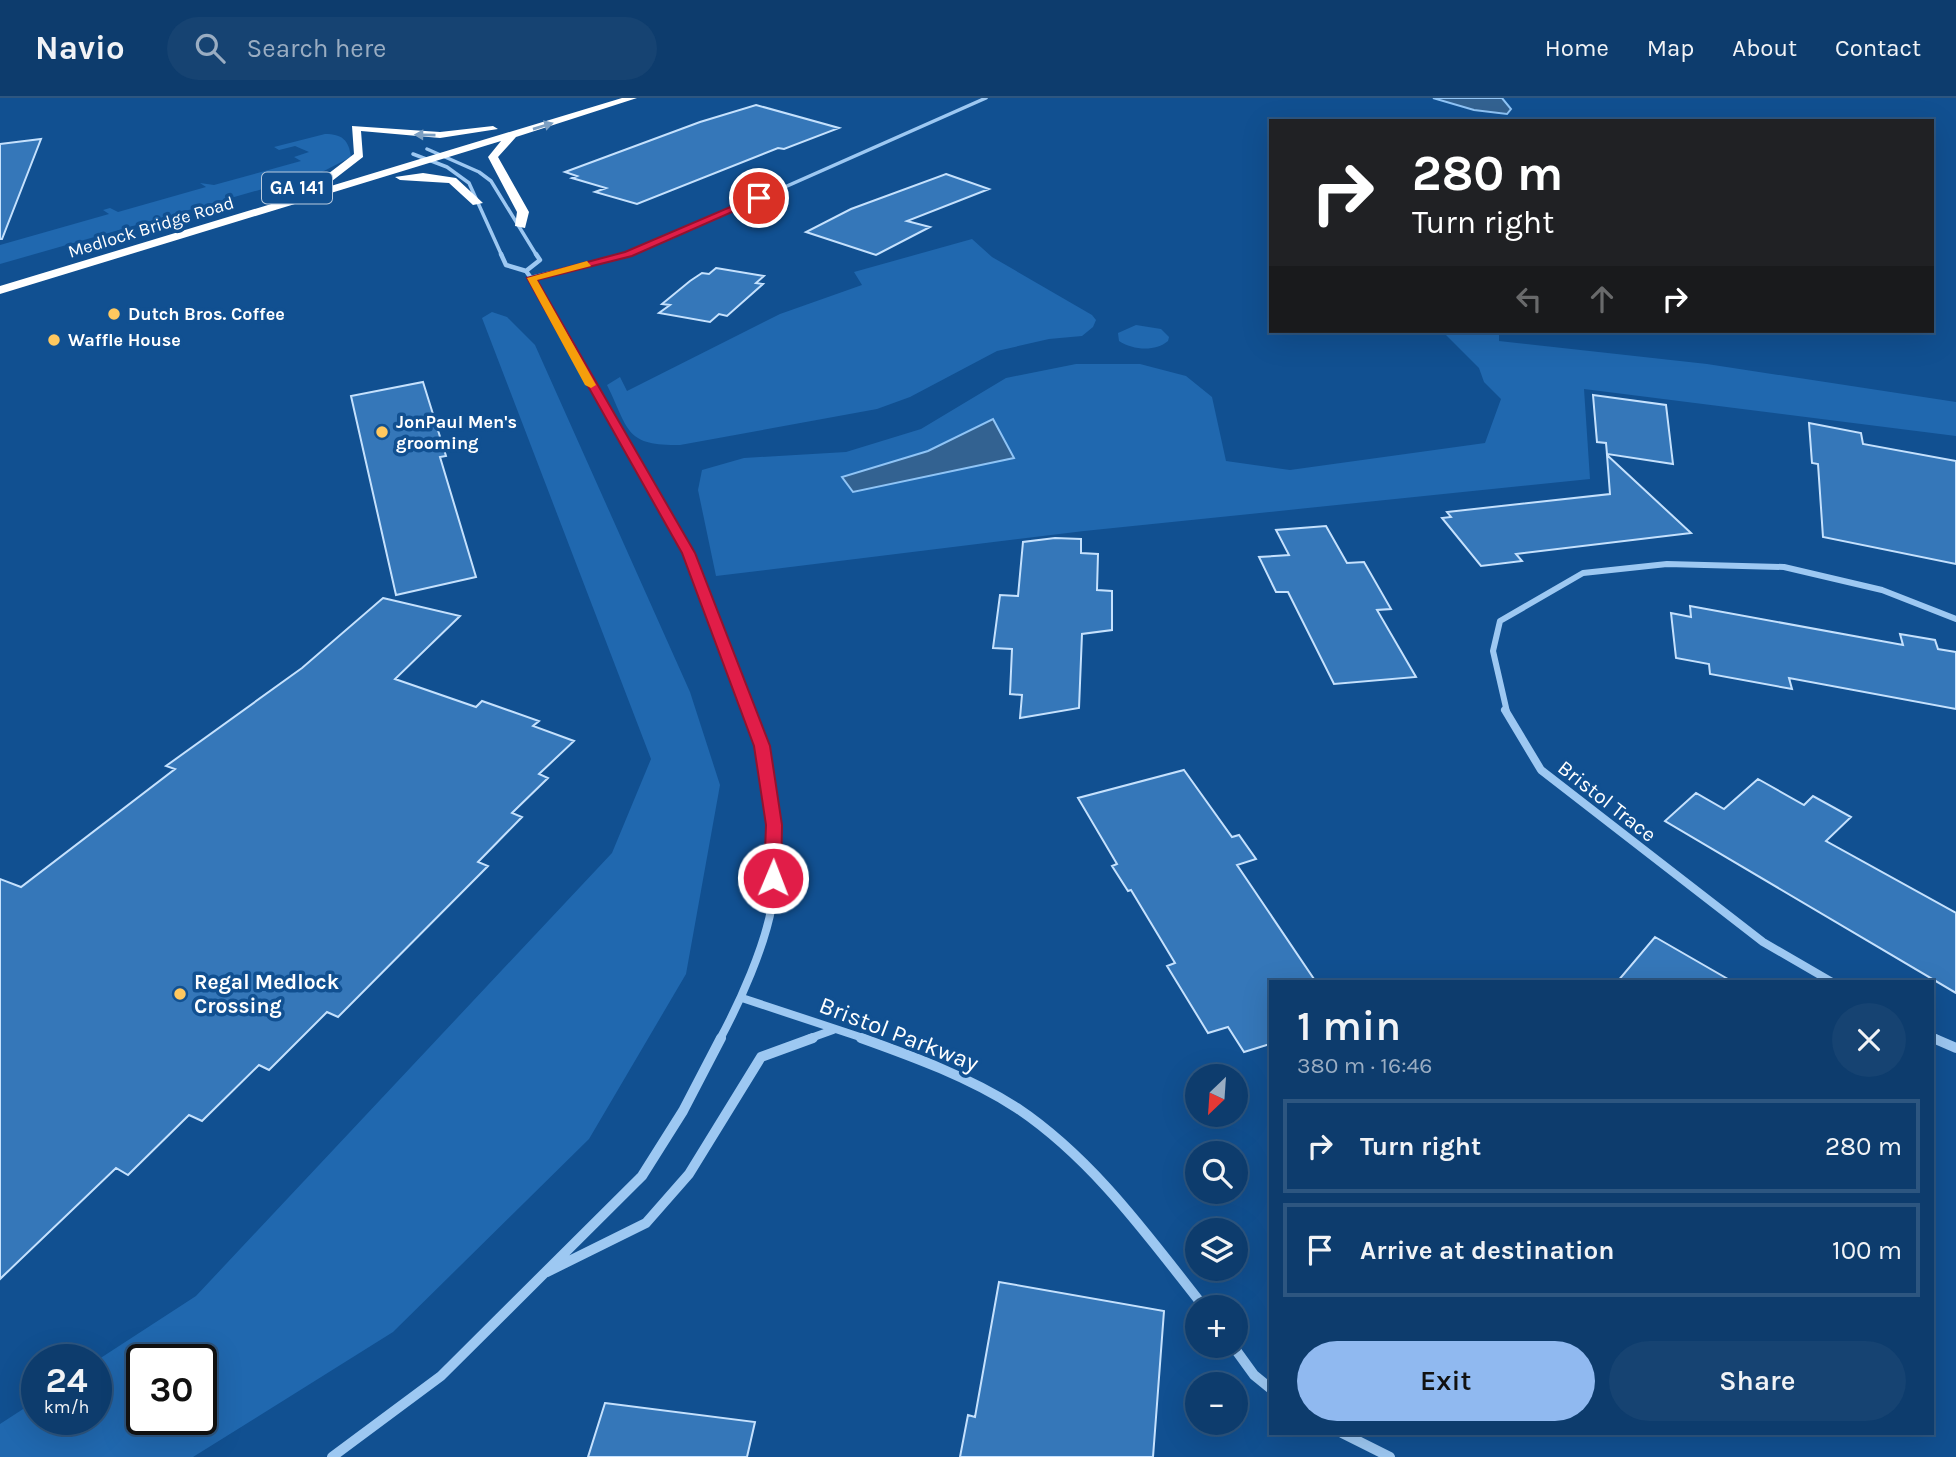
<!DOCTYPE html>
<html lang="en">
<head>
<meta charset="utf-8">
<style>
  body { margin:0; font-family:Karla,sans-serif; background:#164372; color:#f1f3f6; height:100vh; display:flex; flex-direction:column; font-size:26px; white-space:nowrap }
  * { box-sizing:border-box; margin:0 }
  p { font-size:23px; color:#9aadc2 }
  .icon { flex:none; width:38px; height:38px; fill:none; stroke:currentColor; stroke-width:2; stroke-linecap:round; stroke-linejoin:round }
  .map { position:relative; flex:1; overflow:hidden }
  .drawer { position:absolute; left:1269px; top:882px; width:665px; height:455px; display:flex; flex-direction:column; background:#0d3c6d; border-radius:0px; box-shadow:0 7px 28px #0002,0 0 0 2px #2d5680 }
  .drawer>* { flex:none }
  .guide { position:absolute; left:1269px; top:21px; width:665px; height:214px; border-radius:0px; box-shadow:0 7px 28px #0002,0 0 0 2px #2d5680; background:#202124; color:#fff; overflow:hidden }
  .needle { width:46px; rotate:205deg }
  .fabs { position:absolute; left:1185px; top:966px; display:grid; gap:14px }
  .fabs a { display:grid; place-items:center; width:63px; height:63px; border-radius:50%; background:#0d3c6d; box-shadow:0 7px 28px #0002,0 0 0 2px #2d5680; font-size:35px }
  .speed { position:absolute; left:21px; top:1246px; display:flex; gap:14px; font-size:35px; font-weight:700; text-align:center }
  .speed>* { display:grid; place-content:center; width:91px; height:91px; border-radius:50%; background:#0d3c6d; box-shadow:0 7px 28px #0002,0 0 0 2px #2d5680; line-height:1 }
  .speed small { font-size:18px; font-weight:400 }
  .speed .limit { border:4px solid #111; border-radius:10px; background:#fff; color:#111 }
  .pin { position:absolute; display:grid; place-items:center; width:60px; height:60px; color:#fff; margin:-30px; border:4px solid #fff; border-radius:50%; box-shadow:0 2px 7px #0007 }
  .me { position:absolute; width:77px; margin:-38px; rotate:1deg; stroke-linejoin:round; filter:drop-shadow(0 0 5px #0008) }
  .turn { display:flex; align-items:center; gap:24px; height:147px; padding:0 28px; font-size:32px }
  .turn .icon { width:91px; height:91px; stroke-width:2.5 }
  .turn b { display:block; font-size:49px; line-height:60px }
  .lanes { display:flex; align-items:center; height:66px; padding:0 28px; background:#0003; justify-content:center; gap:35px; direction:ltr }
  .lanes .off { opacity:.35 }
  .round { display:grid; place-items:center; flex:none; width:74px; height:74px; border-radius:37px; background:#164372 }
  .overview { display:flex; align-items:center; justify-content:space-between; height:119px; padding:0 28px }
  h1 { font-size:42px; font-weight:600; line-height:52px }
  .primary-button { display:flex; gap:14px; margin-top:auto; padding:14px 28px }
  .primary-button a { flex:1; height:80px; border-radius:42px; background:#90b9f0; color:#111; font-size:28px; font-weight:600; line-height:80px; text-align:center }
  .primary-button a+a { background:#164372; color:#f1f3f6 }
  ul { padding:0; list-style:none }
  li { display:flex; align-items:center; gap:21px; height:94px; margin:0 14px 10px; padding:0 14px; border:4px solid #2d5680; border-radius:0px }
  li div { flex:1 }
  li b { display:block; font-size:26px }
  li em { font-style:normal }
  header { display:flex; align-items:center; gap:42px; box-sizing:border-box; height:98px; padding:0 35px; background:#0d3c6d; border-bottom:2px solid #2d5680 }
  header strong { font-size:33px }
  nav { display:flex; gap:38px; margin-inline-start:auto; font-size:24px }
  .search { width:490px; height:63px; background:#164372; display:flex; align-items:center; gap:18px; box-sizing:border-box; padding:0 24px; border-radius:38px; color:#9aadc2; font-size:26px }
  .map>svg:first-child { display:block }
  .green { fill:#2068af; fill-rule:evenodd }
  .water { fill:#336291; stroke:#8fc4f6; stroke-width:2 }
  .building { fill:#3577b9; stroke:#c5e1fd; stroke-width:2 }
  .lines { fill:none; stroke-linecap:round; stroke-linejoin:round }
  .street-far4 { stroke:#9dc8f2; stroke-width:3.5 }
  .street-far3 { stroke:#9dc8f2; stroke-width:4.5 }
  .street-far2 { stroke:#9dc8f2; stroke-width:6 }
  .street-far1 { stroke:#9dc8f2; stroke-width:8 }
  .street { stroke:#9dc8f2; stroke-width:10 }
  .highway { fill:#fff; fill-rule:evenodd }
  .oneway { fill:#7c9fc2 }
  .route { fill:#e11d48; stroke:#92132f; stroke-width:2 }
  .slow { fill:#f59e0b }
  .poi-dot { fill:#ffc85f; stroke:#115091; stroke-width:2.5 }
  .labels { text-anchor:middle; dominant-baseline:central; stroke-width:7; stroke-linejoin:round; paint-order:stroke }
  .far-street-label { font-size:18px; fill:#fff; stroke:#115091 }
  .far-poi-label { font-size:18px; font-weight:bold; fill:#fff; stroke:#115091; text-anchor:start }
  .shield { fill:#115091; stroke:#b8cade; stroke-width:2 }
  .shield-label { font-size:19px; font-weight:bold; fill:#fff }
  .street-label { font-size:21px; fill:#fff; stroke:#115091 }
  .poi-label { font-size:21px; font-weight:bold; fill:#fff; stroke:#115091; text-anchor:start }
  .near-street-label { font-size:24px; fill:#fff; stroke:#115091 }
</style>
</head>
<body>
<header>
<strong>Navio</strong>
<div class="search"><svg class="icon" aria-label="search" viewBox="0 0 24 24"><circle cx="10" cy="10" r="6"/><path d="M15 15l6 6"/></svg>Search here</div>
<nav><a>Home</a><a>Map</a><a>About</a><a>Contact</a></nav>
</header>
<div class="map">
<svg width="1956" height="1359" viewBox="0 0 1956 1359">
  <rect width="100%" height="100%" fill="#115091"/>
  <!-- green -->
  <path class="green" d="M325 36C342 36 349 42 351 59L322 74 0 166V147L109 116 103 112 110 110 118 114 206 89 200 85 214 87 301 63 294 59 309 54 295 48 279 52 274 49Z
    M972 141 992 159 1092 217 1096 222 1093 229 1082 238 1049 241 997 253 910 299 877 311 680 347C625 348 629 332 607 287L620 279 627 293 780 216 862 187 854 174Z
    M492 214 507 219 535 247 690 594 720 687 686 876 589 1041 393 1234 193 1359H0V1326L37 1302V1321H96V1263L196 1198 612 755 651 661 482 220ZM142 1262H201V1321H142Z
    M1136 227 1161 231 1169 239 1168 243C1155 254 1133 252 1119 243L1118 235Z
    M1451 233 1499 235V243L1707 266 1956 304V338L1584 291 1590 381 1084 433 716 478 698 392 702 372 744 360 846 354 921 331 1006 280 1076 266H1140L1186 278 1212 299 1226 363 1290 372 1485 345 1501 301 1484 284 1479 270 1446 237Z"/>
  <!-- water -->
  <path class="water" d="M1433 0H1502L1511 11 1507 16 1474 12Z
    M993 321 1014 360 853 394 842 379 928 353Z"/>
  <!-- building -->
  <path class="building" d="M756 7 839 30 784 51 778 50 637 106 595 94 606 90 572 80 577 78 565 74 700 24Z
    M41 41 2 141H0V46Z
    M946 76 989 91 907 123 930 129 876 157 806 134 851 111Z
    M716 170 764 178 756 185 763 186 727 218 719 216 710 224 659 215 670 207 662 206 690 183 702 175 709 176Z
    M423 284 446 358 440 359 476 479 396 497 351 298Z
    M1593 297 1666 307 1673 366 1607 356 1606 345 1597 344Z
    M1809 325 1861 335 1863 346 1956 363V466L1823 439 1818 366 1812 365Z
    M1607 357 1691 435 1516 456 1522 463 1481 468 1442 420 1451 419 1447 414 1610 396Z
    M1326 428 1347 465 1364 464 1391 511 1377 512 1416 579 1334 586 1288 494H1276L1259 459 1289 457 1276 432Z
    M1055 440 1081 441V455L1098 456 1097 492 1112 493V532L1082 536 1079 610 1020 620 1022 597 1010 596 1012 551 993 550 1000 497 1018 498 1023 444Z
    M383 500 460 518 395 581 476 609 482 603 539 623 533 628 574 643 539 676 548 680 512 715 522 719 478 764 488 768 338 919 327 914 269 972 259 967 202 1023 189 1017 128 1077 116 1070 0 1181V781L21 789 175 671 166 668 302 570Z
    M1690 508 1903 547 1900 536 1935 542 1938 551 1956 554V611L1789 580 1792 591 1710 576 1709 566 1676 560 1671 515 1691 519Z
    M1184 672 1232 739 1239 737 1256 761 1237 767 1316 884H1270V946L1244 954 1228 929 1208 935 1167 868 1175 865 1131 792 1128 793 1112 768 1117 766 1078 700Z
    M1758 681 1804 707 1813 698 1851 719 1826 743 1956 815V895L1665 723 1696 695 1724 711Z
    M1655 839 1733 884H1617Z
    M999 1184 1164 1213 1153 1359H960L968 1317 975 1319Z
    M605 1305 755 1324 747 1359H588Z"/>
  <g class="lines">
    <!-- street-far4 -->
    <path class="street-far4" d="M427 51 479 74 491 83 537 158
      M413 56 447 69 469 85 502 158
      M622 158 674 138 986 0"/>
    <!-- street-far3 -->
    <path class="street-far3" d="M501 156 506 167 526 173 531 180 633 358
      M526 173 540 162 536 156
      M531 180 629 156"/>
    <!-- street-far2 -->
    <path class="street-far2" d="M632 356 688 455 750 614
      M1507 614 1493 553 1500 523 1583 475 1667 466 1784 469 1882 492 1956 521"/>
    <!-- street-far1 -->
    <path class="street-far1" d="M1505 612 1541 672 1763 844 1832 884
      M742 900 866 941
      M1932 939 1937 941
      M720 941C740 904 765 848 772 807 782 749 769 667 750 612
      M808 941 833 932"/>
    <!-- street -->
    <path class="street" d="M861 940C914 959 969 979 1017 1010 1093 1061 1148 1138 1204 1209
      M1933 940 1956 950
      M547 1174 646 1125 689 1076 761 959 813 940
      M1233 1248 1254 1277 1270 1290
      M1342 1335 1390 1359
      M332 1359 441 1278 642 1078 683 1013 721 940"/>
    <!-- highway -->
    <path class="highway" d="M622 0H637L516 39 498 59 529 114 525 130 515 128 517 114 488 59 501 43 0 196V188Z
      M352 28 440 34 493 28 498 31 440 40 361 33 363 59 332 83H324V79L354 56Z
      M423 75 456 80 483 105 473 107 449 85 400 82 395 79Z"/>
  </g>
  <!-- one-way arrows -->
  <defs><path id="oneway-solid" d="M-6-.8H1V-3.2L6.5 0L1 3.2V.8H-6Z" transform="scale(1.75)"/></defs>
  <g class="oneway">
    <use href="#oneway-solid" transform="translate(543 28) rotate(-17)"/>
    <use href="#oneway-solid" transform="translate(425 37) rotate(-179)"/>
  </g>
  <!-- route -->
  <path class="route" d="M756 98 764 100 632 158 537 182 695 455 770 648 782 727 781 780 773 787 764 780 766 727 754 648 682 455 527 180 625 154Z"/>
  <!-- slow -->
  <path class="slow" d="M587 163 591 168 537 182 596 287 591 290 585 287 527 180Z"/>
  <!-- markers -->
  <g class="poi-dot">
    <circle cx="114" cy="216" r="7"/>
    <circle cx="54" cy="242" r="7"/>
    <circle cx="382" cy="334" r="7"/>
    <circle cx="180" cy="896" r="7"/>
  </g>
  <g class="labels">
    <!-- far-street labels -->
    <g class="far-street-label">
      <text transform="translate(151 129) rotate(-17)">Medlock Bridge Road</text>
    </g>
    <!-- far-poi labels -->
    <g class="far-poi-label">
      <text x="128" y="216">Dutch Bros. Coffee</text>
      <text x="68" y="242">Waffle House</text>
      <text x="396" y="324">JonPaul Men's<tspan x="396" dy="21">grooming</tspan></text>
    </g>
    <!-- shield labels -->
    <rect class="shield" x="262" y="74.5" width="70" height="31" rx="5"/>
    <g class="shield-label">
      <text x="297" y="90">GA 141</text>
    </g>
    <!-- street labels -->
    <g class="street-label">
      <text transform="translate(1607 703) rotate(38)">Bristol Trace</text>
    </g>
    <!-- poi labels -->
    <g class="poi-label">
      <text x="194" y="884">Regal Medlock<tspan x="194" dy="24">Crossing</tspan></text>
    </g>
    <!-- near-street labels -->
    <g class="near-street-label">
      <text transform="translate(899 936) rotate(21)">Bristol Parkway</text>
    </g>
  </g>
</svg>
<div class="fabs">
<a><svg class="needle" viewBox="-14 -14 28 28"><path d="M0-13l5 13h-10z" fill="#e53935"/><path d="M0 13l5-13h-10z" fill="#9aadc2"/></svg></a>
<a><svg class="icon" aria-label="search" viewBox="0 0 24 24"><circle cx="10" cy="10" r="6"/><path d="M15 15l6 6"/></svg></a>
<a><svg class="icon" aria-label="layers" viewBox="0 0 24 24"><path d="M12 4l9 5-9 5-9-5zM3 14l9 5 9-5"/></svg></a>
<a>+</a>
<a>−</a>
</div>
<div class="speed"><div>24<small>km/h</small></div><div class="limit">30</div></div>
<div class="pin" style="left:759px;top:100px;background:#d93025"><svg class="icon" aria-label="arrive" viewBox="0 0 24 24"><path d="M6 21V4h12l-3 4 3 4H6"/></svg></div>
<svg class="me" style="left:773px;top:780px" viewBox="-20 -20 40 40"><circle r="17" fill="#e11d48" stroke="#fff" stroke-width="3"/><path d="M0-11L8 9 0 5-8 9z" fill="#fff"/></svg>
<div class="guide">
<div class="turn"><svg class="icon" aria-label="right" viewBox="0 0 24 24"><path d="M7 20v-9h11M14 6l5 5-5 5"/></svg><div><b>280 m</b>Turn right</div></div>
<div class="lanes"><svg class="icon off" aria-label="left" viewBox="0 0 24 24"><path d="M17 20v-9H6M10 6l-5 5 5 5"/></svg><svg class="icon off" aria-label="ahead" viewBox="0 0 24 24"><path d="M12 20V5M6 11l6-6 6 6"/></svg><svg class="icon" aria-label="right" viewBox="0 0 24 24"><path d="M7 20v-9h11M14 6l5 5-5 5"/></svg></div>
</div>
<section class="drawer">
<div class="overview"><div><h1>1 min</h1><p>380 m · 16:46</p></div><a class="round"><svg class="icon" aria-label="close" viewBox="0 0 24 24"><path d="M6 6l12 12M18 6L6 18"/></svg></a></div>
<ul>
<li><svg class="icon" aria-label="right" viewBox="0 0 24 24"><path d="M7 20v-9h11M14 6l5 5-5 5"/></svg><div><b>Turn right</b></div><em>280 m</em></li>
<li><svg class="icon" aria-label="arrive" viewBox="0 0 24 24"><path d="M6 21V4h12l-3 4 3 4H6"/></svg><div><b>Arrive at destination</b></div><em>100 m</em></li>
</ul>
<div class="primary-button"><a>Exit</a><a>Share</a></div>
</section>
</div>
</body>
</html>
